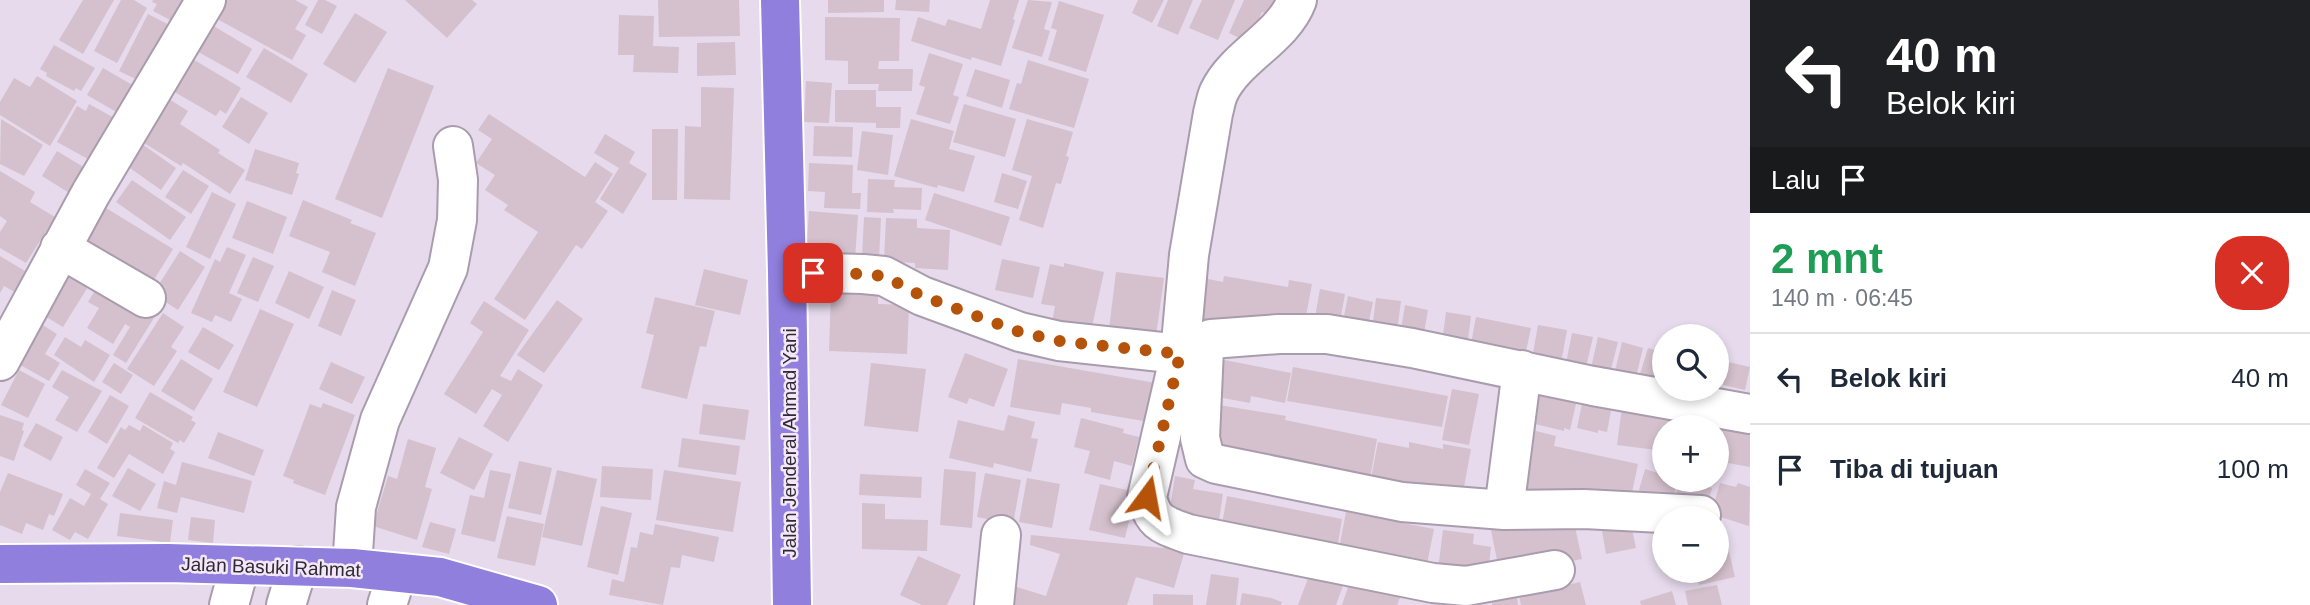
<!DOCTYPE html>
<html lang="id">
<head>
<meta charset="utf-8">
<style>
  body { margin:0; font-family:Helvetica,sans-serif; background:#f2f2f3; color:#1f2937; height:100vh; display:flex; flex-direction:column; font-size:26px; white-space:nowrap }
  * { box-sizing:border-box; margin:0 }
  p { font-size:23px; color:#747a83 }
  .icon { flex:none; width:38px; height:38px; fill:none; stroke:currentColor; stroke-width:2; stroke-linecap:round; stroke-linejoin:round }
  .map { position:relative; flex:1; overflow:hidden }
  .panel { display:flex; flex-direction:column; background:#fff; width:560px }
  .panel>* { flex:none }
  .banner { background:#202124; color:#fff; overflow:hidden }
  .fabs { position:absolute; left:1652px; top:324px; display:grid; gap:14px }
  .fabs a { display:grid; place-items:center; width:77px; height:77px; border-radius:50%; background:#fff; box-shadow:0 4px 10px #0003; font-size:35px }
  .pin { position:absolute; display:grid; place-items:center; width:60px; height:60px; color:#fff; margin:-30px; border-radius:14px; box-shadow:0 4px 10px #0006 }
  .me { position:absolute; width:77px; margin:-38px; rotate:13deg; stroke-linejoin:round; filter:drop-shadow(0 0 5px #0008) }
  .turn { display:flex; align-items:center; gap:24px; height:147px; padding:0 21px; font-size:32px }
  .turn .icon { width:91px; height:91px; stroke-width:2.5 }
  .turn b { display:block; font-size:49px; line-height:60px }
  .then { display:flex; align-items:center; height:66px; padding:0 21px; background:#0003; gap:14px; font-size:26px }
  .round { display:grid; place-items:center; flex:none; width:74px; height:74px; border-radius:28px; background:#f2f2f3 }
  .head { display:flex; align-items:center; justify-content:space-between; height:119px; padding:0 21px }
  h1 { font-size:42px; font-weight:600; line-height:52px; color:#1e9e55 }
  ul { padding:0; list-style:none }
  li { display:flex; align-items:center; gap:21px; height:91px; padding:0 21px; border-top:2px solid #e0e1e3 }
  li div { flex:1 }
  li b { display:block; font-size:26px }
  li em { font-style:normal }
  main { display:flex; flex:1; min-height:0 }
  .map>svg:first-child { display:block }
  .building { fill:#d4c1cd }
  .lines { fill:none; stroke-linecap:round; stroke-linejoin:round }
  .minor-casing { stroke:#a89cad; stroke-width:42 }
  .highway-casing { stroke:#fff; stroke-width:42 }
  .minor { stroke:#fff; stroke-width:38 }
  .highway { stroke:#917fde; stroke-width:38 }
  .route { stroke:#b45309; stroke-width:12; stroke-dasharray:0 21.6 }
  .labels { text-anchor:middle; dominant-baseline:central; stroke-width:5; stroke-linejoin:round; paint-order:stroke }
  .street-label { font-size:19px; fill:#2e2a31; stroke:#f3e7f9 }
</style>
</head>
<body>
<main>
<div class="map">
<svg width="1750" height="605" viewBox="0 0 1750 605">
  <rect width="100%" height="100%" fill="#e6daec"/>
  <!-- building -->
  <path class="building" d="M83 0H114L83 54 59 40Z
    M121 0H134L147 8 117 63 94 51Z
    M153 0H193L174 22 153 11 157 4 152 2Z
    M216 0H295L308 7 295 29 306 35 292 60 208 14Z
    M318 0H325L337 6 322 34 305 25Z
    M405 0H472L477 4 447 38Z
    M658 0H739L740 36 659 37Z
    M828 0H884V12L828 13Z
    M896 0H930L929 12 895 10Z
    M990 0H1019L1013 19 1015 20 1001 66 972 57 971 60 911 41 918 17 945 26 948 19 981 29Z
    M1028 0 1052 2 1044 29 1050 31 1042 57 1012 48Z
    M1138 0H1164L1152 23 1132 13Z
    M1168 0H1193L1178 35 1157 26Z
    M1202 0H1235L1218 40 1189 28Z
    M1244 0H1282L1274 17 1262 12 1248 42 1229 33Z
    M1059 1 1104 15 1086 72 1048 60 1057 30 1051 28Z
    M355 13 387 32 355 83 323 64Z
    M148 14 177 29 146 84 119 71Z
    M619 15 654 16 653 46 679 47 678 73 633 72 634 55H618Z
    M825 17 900 18 899 61H879L878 69H913L912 91H878L879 84H848V61L825 60Z
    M207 22 252 49 238 74 191 48Z
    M735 42 736 75 697 76V43Z
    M54 45 95 68 81 91 76 88 74 91 46 76 47 73 40 69Z
    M264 48 308 74 291 103 246 77Z
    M181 52 241 88 226 114 220 110 216 116 171 90Z
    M929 53 963 64 953 95 959 97 950 124 916 114 925 87 919 85Z
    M1028 60 1089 79 1074 128 1009 109 1017 83 1021 84Z
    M103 68 141 90 125 117 87 95Z
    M388 68 434 86 382 218 335 199Z
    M975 69 1010 80 1002 108 966 96Z
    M37 76 77 101 50 146 0 115V102L14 78 30 87Z
    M806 81 832 83 829 123 804 122Z
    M701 87 734 88 730 200 684 199 685 126 701 127Z
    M835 90H876V107H901L900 128H876V123L835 122Z
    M161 94 188 111 180 124 220 150 218 153 245 170 230 194 183 163 181 166 133 136Z
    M241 97 268 113 249 144 222 127Z
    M89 104 118 120 97 164 57 142 77 106 86 111Z
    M964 104 1016 119 1005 157 953 142Z
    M489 114 585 177 595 162 613 174 595 202 608 211 582 249 576 245 525 320 494 299 538 232 504 210 508 205 485 190 495 175 476 163 492 139 478 130Z
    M1 119 43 145 24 176 0 164Z
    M911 119 954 131 949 149 975 156 964 192 938 185 937 188 894 176Z
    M1027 119 1073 132 1066 156 1069 157 1061 184 1056 183 1043 228 1019 220 1032 176 1012 170Z
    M814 126 853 127 852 157 813 156Z
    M652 129H678L677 200H652Z
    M862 131 893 135 888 175 857 170Z
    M605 134 635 152 629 163 647 174 623 214 600 199 619 168 594 153Z
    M135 139 176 168 161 190 120 161Z
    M255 149 299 163 296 173 299 174 292 195 245 180Z
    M57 151 95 174 79 199 42 176Z
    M809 163 853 165 852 193H861L860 209 824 208 825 192 808 191Z
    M183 170 209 186 191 214 165 197Z
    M0 171 35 192 30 202 55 217 26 263 0 248V232L7 221 0 216Z
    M1002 173 1027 181 1018 209 994 202Z
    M868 179 895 180 894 187 922 188 921 210 893 209 894 213 867 212Z
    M132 180 186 217 170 240 116 202Z
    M212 192 236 204 210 259 186 247Z
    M934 193 1010 217 1001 246 925 220Z
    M303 200 352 220 350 223 376 233 355 286 322 272 330 252 289 236Z
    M247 201 287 217 273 254 232 238Z
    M106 208 173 249 147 291 80 250Z
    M809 211 858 215 855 259 806 256Z
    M864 217 881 218 879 259 862 258Z
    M886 218 917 219V228L950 230 948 270 915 268V263L884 261Z
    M227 247 246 255 229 293 242 299 231 322 215 315 212 322 191 313 215 259 220 262Z
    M180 251 205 267 178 310 153 294Z
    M0 256 30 274 18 294 4 286 0 293Z
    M253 257 274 266 258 302 237 293Z
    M1002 259 1040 267 1033 298 995 290Z
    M1064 263 1104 272 1091 331 1052 322 1055 306 1041 304 1050 264 1064 267Z
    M60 264 91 282 63 327 33 309Z
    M704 269 748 280 740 315 695 305Z
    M289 271 324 287 309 319 275 303Z
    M1116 272 1164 278 1155 343 1108 337Z
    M1224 276 1288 287 1289 280 1312 284 1303 332 1190 325 1198 277 1223 282Z
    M102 279 157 313 126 363 113 355 130 327 125 324 113 344 87 328 99 308 88 302Z
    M1320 289 1345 294 1339 327 1314 323Z
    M332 290 356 300 341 336 318 326Z
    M831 292 878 294V304L909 305 907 354 829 351Z
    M1348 296 1373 302 1367 331 1342 326Z
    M655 297 715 311 706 347 700 346 687 399 641 388 654 335 646 333Z
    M1376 298 1401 301 1397 332 1372 329Z
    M557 300 583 319 544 373 517 355Z
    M484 301 529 330 500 376 511 381 518 369 543 385 508 442 483 426 502 395 492 389 476 414 444 394 483 332 470 323Z
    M1405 305 1428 310 1423 339 1400 335Z
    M260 309 294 324 257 407 223 392Z
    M1446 312 1471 316 1467 347 1442 343Z
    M163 313 184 327 171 347 177 351 154 386 127 369Z
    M30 317 57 334 45 354 60 363 49 381 6 357Z
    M1476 317 1531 328 1525 356 1470 349Z
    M1538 325 1567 330 1562 358 1533 353Z
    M203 327 234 345 219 370 188 352Z
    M1572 333 1593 337 1586 367 1566 363Z
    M65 337 81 347 85 340 110 355 94 382 54 355Z
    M1598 337 1618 342 1610 373 1591 368Z
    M1622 342 1643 348 1634 385 1613 380Z
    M1648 348 1664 353 1656 382 1639 377Z
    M965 353 1008 369 994 407 969 398 967 404 948 397Z
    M1214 358 1291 373 1285 403 1251 396 1250 403 1207 395Z
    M181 359 213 379 194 411 161 391Z
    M1018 359 1156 383 1149 422 1091 412V408L1062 403 1060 415 1010 407Z
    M331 362 365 377 352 404 319 389Z
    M1728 362 1750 367 1745 390 1723 385Z
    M114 363 133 375 121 394 102 382Z
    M871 363 926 369 918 432 864 426Z
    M1293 367 1448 396 1442 427 1287 401Z
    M19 370 45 384 28 418 1 405Z
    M62 370 102 391 77 432 55 420 69 397 52 387Z
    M1536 388 1578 395 1570 430 1564 428V431L1527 422Z
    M1452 389 1479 394 1469 445 1442 440Z
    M150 392 193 417 191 420 196 423 184 443 180 440 178 443 135 418Z
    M1584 394 1612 405 1607 432 1598 430V433L1577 428Z
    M110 395 129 406 107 444 88 432Z
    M323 403 355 415 325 495 293 483 294 480 283 476 310 404 321 408Z
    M703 404 749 410 745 440 699 434Z
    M1213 404 1286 416 1285 420 1377 439 1368 489 1205 447Z
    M1622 407 1750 427V467L1717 461V427H1664V451L1617 445Z
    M0 415 24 423 22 430 24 431 14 461 0 456Z
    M1008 415 1035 422 1031 438 1038 439 1031 472 994 463 993 468 949 458 958 420 1004 431Z
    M1081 418 1124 429 1123 433 1139 437 1132 466 1114 461 1110 480 1084 473 1090 451 1074 447Z
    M36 423 63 437 51 461 23 446Z
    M129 425 140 431 143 425 173 443 170 449 175 452 163 474 129 454 114 478 97 468 121 427 125 430Z
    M1528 429 1556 436 1554 446 1638 464 1630 502H1599L1545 490 1543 496 1515 490Z
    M218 432 264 450 254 476 208 458Z
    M459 437 493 454 474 490 440 473Z
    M682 438 740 446 736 475 678 467Z
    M408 439 436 448 425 487 432 489 417 540 373 526 388 476 397 479Z
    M1378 442 1409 448V442L1443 449V444L1471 449 1462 498 1371 478Z
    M519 461 552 468 541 515 508 508Z
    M182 462 252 481 244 513 181 497 177 513 157 508 164 481 176 485Z
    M602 466 653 469 651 500 600 497Z
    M128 468 156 484 140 511 112 496Z
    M85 469 110 483 100 499 108 504 88 539 75 532 70 540 52 530 70 498 84 506 91 494 76 485Z
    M944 469 976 472 972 528 940 525Z
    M1645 469 1664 475V480H1678L1670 510 1636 501Z
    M490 470 511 474 495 542 461 534 470 495 484 498Z
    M557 470 597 479 582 546 542 537Z
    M664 470 741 482 733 532 656 520Z
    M8 473 63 494 54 516 49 514 43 530 26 523 22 534 0 525V492Z
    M985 473 1021 480 1013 524 977 517Z
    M860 474 922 477 921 498 859 495Z
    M1175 476 1195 480 1193 489 1223 494 1217 533 1168 522Z
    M1027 478 1060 484 1052 528 1019 522Z
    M1680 480 1712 488 1706 510 1672 509Z
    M1720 483 1736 487 1738 483 1750 487 1749 526 1711 514Z
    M1100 484 1136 492 1125 538 1089 530Z
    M1227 496 1342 519 1336 556 1221 530Z
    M862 503 885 504V519L928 520 927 551 862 549Z
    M601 506 632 513 618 575 587 567Z
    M1346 512 1434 529 1425 574 1338 554Z
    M120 513 173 520 170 543 117 536Z
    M1572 513 1582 559 1500 575 1491 530Z
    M507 516 544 524 535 566 497 558Z
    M191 517 215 520 213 543 188 540Z
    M1630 520 1636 548 1606 554 1601 525Z
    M430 522 456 529 449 554 422 547Z
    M655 524 719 537 714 562 682 555 680 568 671 567 663 605 609 595 612 579 624 582 631 547 637 548 640 532 653 535Z
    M1443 530 1474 534 1473 544 1491 547 1487 581 1437 578Z
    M1031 535 1185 550 1174 588 1136 577 1127 605H1008L1014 586 1046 596 1060 554 1030 545Z
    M1727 543 1735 577 1699 585 1695 570H1717V545Z
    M918 556 961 575 947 605H922L900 595Z
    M1313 565 1346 577 1336 605H1298Z
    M1353 572 1403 590 1397 605H1342Z
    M1211 574 1239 578 1236 605H1206Z
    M1580 582 1586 605H1521L1519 596Z
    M1717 585 1722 605H1688L1685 591Z
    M1672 591 1676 605H1641L1640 601Z
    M1242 593 1271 598 1282 602 1281 605H1240Z
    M1153 594 1193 595V605H1153Z
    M1517 597 1518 605H1492V598Z"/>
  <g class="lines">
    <defs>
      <path id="minor" d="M1297 0C1283 38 1236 56 1219 92 1216 98 1215 106 1213 113L1189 255 1180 354 1147 497C1153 524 1164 525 1188 534L1433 583 1466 586 1555 570
        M60 248 146 298
        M787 272 863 274 884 276 922 296 1020 332 1059 341 1180 354 1204 349 1211 339 1279 334H1327L1412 348 1593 386 1750 414
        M1204 349 1200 438 1205 459 1216 464 1402 502 1504 510 1584 509 1701 515
        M0 361 91 193 206 0
        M1504 510 1522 370
        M352 568 356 507 380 420 448 268 457 220 458 180 453 146
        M229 605 240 565
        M286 605 298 566
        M387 605 397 573
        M994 605 1001 535"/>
      <path id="highway" d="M780 0 787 272 792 605
        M0 564 168 563 352 568 440 577 538 605"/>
    </defs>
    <!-- minor casing -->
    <use href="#minor" class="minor-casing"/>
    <!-- highway casing -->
    <use href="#highway" class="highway-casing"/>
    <!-- minor -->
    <use href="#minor" class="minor"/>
    <!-- highway -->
    <use href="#highway" class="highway"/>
  </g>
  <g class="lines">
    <!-- route -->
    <path class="route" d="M813 273 863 274 884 276 922 296 1020 332 1059 341 1180 354 1147 497"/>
  </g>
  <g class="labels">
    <!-- street labels -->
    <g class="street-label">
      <text transform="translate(789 443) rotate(-90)">Jalan Jenderal Ahmad Yani</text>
      <text transform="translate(271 567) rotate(2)">Jalan Basuki Rahmat</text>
    </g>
  </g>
</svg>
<div class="fabs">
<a><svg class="icon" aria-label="search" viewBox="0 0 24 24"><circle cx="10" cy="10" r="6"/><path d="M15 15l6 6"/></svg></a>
<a>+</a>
<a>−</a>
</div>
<div class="pin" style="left:813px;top:273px;background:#d93025"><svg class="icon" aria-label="arrive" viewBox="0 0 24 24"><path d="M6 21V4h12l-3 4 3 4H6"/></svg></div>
<svg class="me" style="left:1147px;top:497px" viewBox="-20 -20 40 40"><path d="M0-17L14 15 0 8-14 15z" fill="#b45309" stroke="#fff" stroke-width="4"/></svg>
</div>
<section class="panel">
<div class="banner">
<div class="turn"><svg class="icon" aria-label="left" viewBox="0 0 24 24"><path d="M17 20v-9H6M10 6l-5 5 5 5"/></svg><div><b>40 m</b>Belok kiri</div></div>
<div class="then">Lalu<svg class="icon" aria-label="arrive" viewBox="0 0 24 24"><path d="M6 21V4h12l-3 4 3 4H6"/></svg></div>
</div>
<div class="head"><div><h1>2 mnt</h1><p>140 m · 06:45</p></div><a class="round" style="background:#d93025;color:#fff"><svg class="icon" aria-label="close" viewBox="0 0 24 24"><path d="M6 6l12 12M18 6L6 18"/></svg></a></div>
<ul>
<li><svg class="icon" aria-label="left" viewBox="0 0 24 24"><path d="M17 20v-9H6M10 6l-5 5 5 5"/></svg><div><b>Belok kiri</b></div><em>40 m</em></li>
<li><svg class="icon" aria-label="arrive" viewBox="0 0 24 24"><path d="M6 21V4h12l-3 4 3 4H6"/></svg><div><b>Tiba di tujuan</b></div><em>100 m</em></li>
</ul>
</section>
</main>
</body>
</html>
